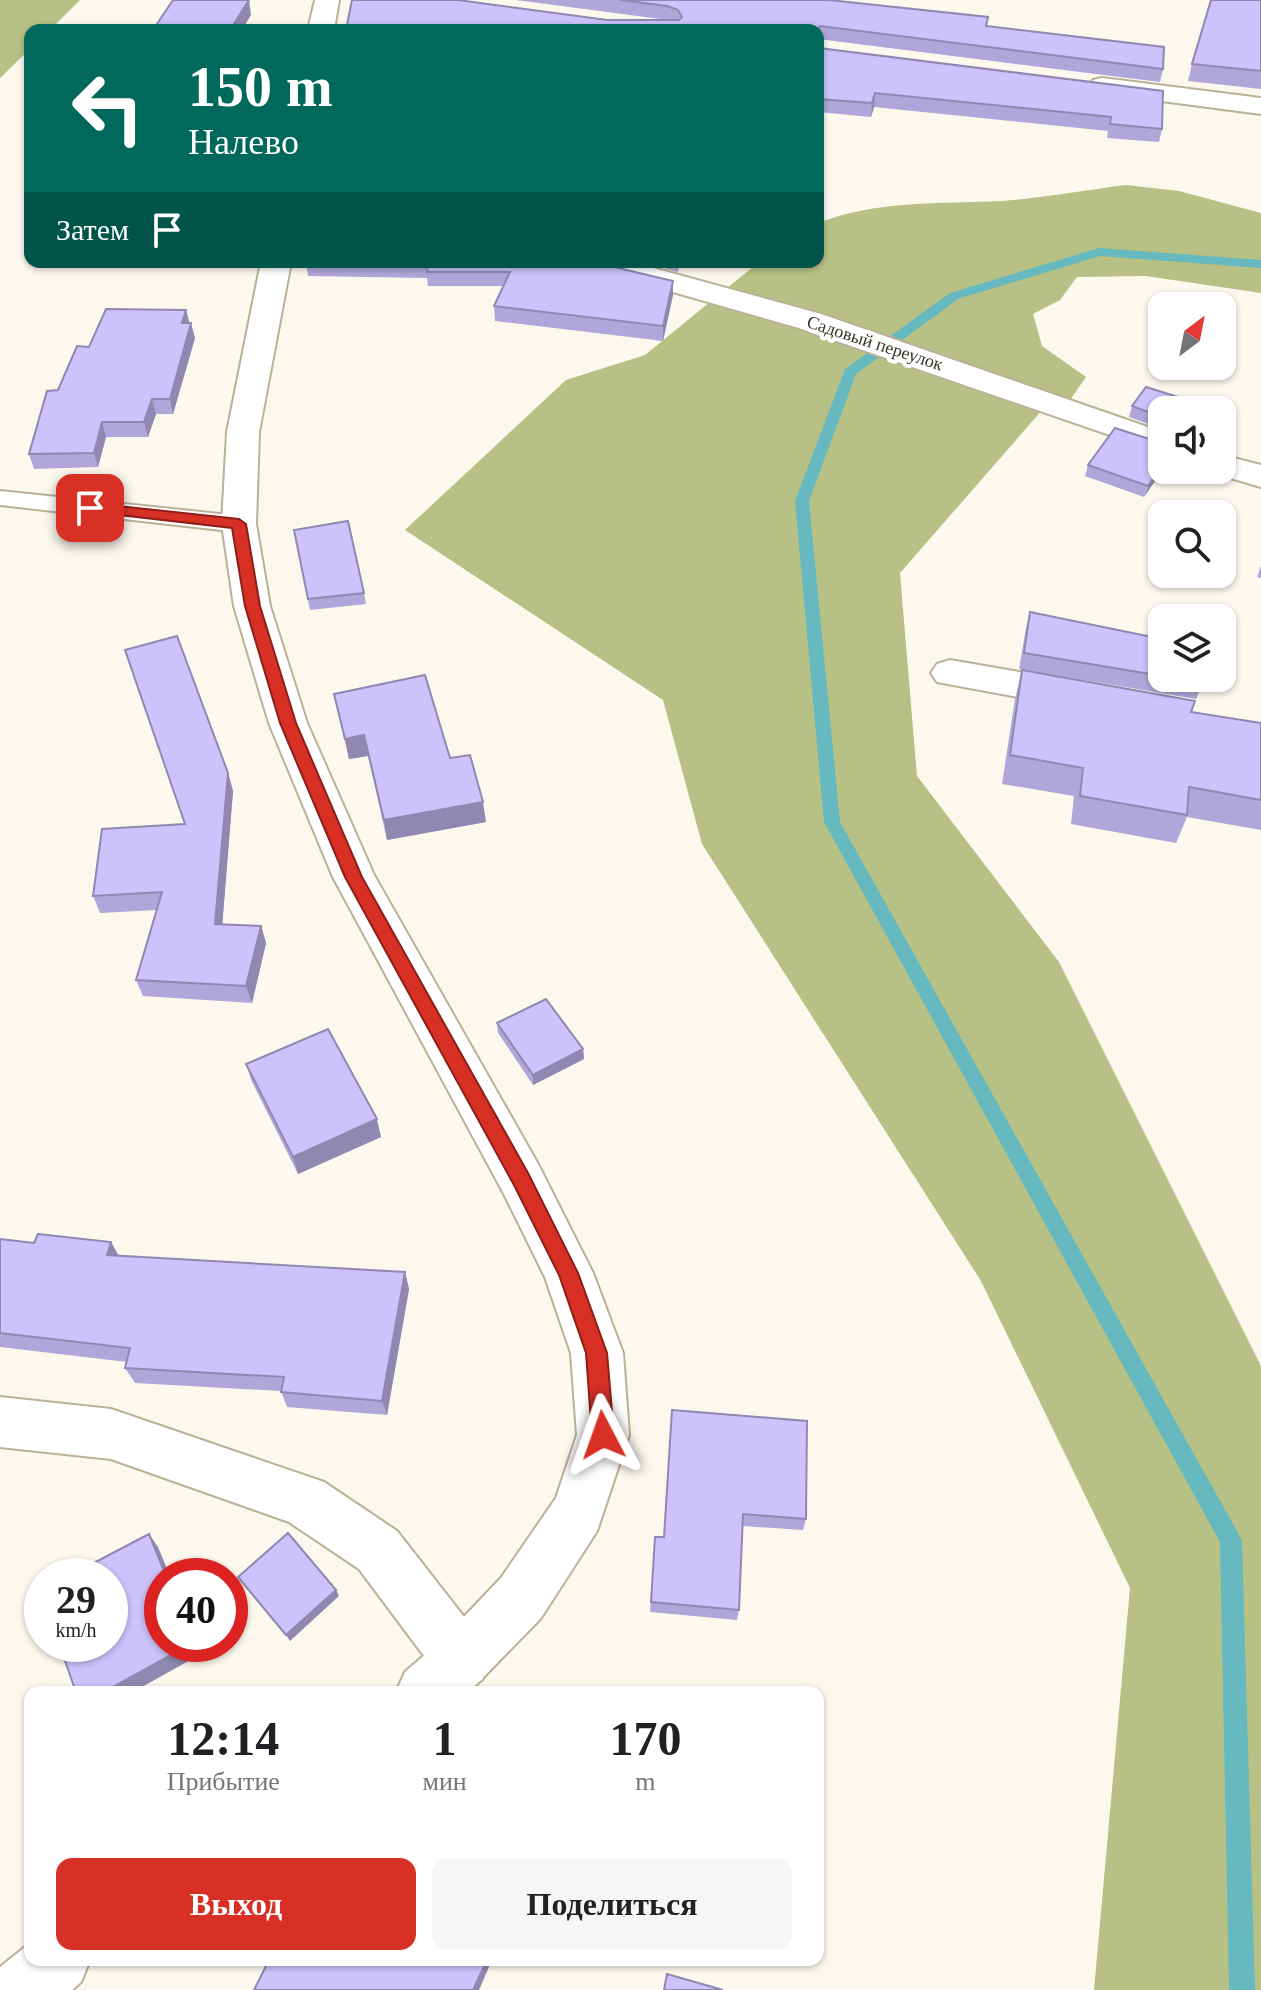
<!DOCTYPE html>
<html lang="ru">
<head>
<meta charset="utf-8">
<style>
  body { margin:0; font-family:Georgia,serif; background:#f6f6f6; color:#202124; height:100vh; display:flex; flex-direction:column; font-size:30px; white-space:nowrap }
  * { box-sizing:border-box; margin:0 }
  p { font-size:26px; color:#757577 }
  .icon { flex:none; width:44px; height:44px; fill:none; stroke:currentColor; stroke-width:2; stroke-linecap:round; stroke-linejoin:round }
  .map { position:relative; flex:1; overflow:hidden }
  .drawer { position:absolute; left:24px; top:1686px; width:800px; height:280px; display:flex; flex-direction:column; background:#fff; border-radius:16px; box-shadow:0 2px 6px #0004 }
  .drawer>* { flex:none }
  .guide { position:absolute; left:24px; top:24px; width:800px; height:244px; border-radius:16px; box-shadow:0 2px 6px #0004; background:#00695c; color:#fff; overflow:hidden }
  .needle { width:52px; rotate:32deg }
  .fabs { position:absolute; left:1148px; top:292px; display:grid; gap:16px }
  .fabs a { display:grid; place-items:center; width:88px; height:88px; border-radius:16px; background:#fff; box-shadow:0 2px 6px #0004; font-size:40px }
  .speed { position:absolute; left:24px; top:1558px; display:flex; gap:16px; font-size:40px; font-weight:700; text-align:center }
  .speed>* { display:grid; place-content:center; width:104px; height:104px; border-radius:50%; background:#fff; box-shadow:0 2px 6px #0004; line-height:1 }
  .speed small { font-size:20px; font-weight:400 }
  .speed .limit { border:12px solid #d22; background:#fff; color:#111 }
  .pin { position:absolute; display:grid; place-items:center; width:68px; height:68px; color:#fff; margin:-34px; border-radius:16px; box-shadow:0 4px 12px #0006 }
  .me { position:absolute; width:88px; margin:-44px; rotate:356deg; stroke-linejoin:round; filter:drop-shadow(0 0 6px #0008) }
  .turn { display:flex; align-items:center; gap:28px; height:168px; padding:0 32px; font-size:36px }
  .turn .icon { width:104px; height:104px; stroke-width:2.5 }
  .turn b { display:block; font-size:56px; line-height:68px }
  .then { display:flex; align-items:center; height:76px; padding:0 32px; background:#0003; gap:16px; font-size:30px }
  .eta { display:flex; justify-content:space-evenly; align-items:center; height:136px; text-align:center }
  .eta b { font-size:48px; font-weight:600; line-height:56px }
  .button { display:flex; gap:16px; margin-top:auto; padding:16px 32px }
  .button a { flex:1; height:92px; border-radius:16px; background:#d93025; color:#fff; font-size:32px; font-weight:600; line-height:92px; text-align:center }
  .button a+a { background:#f6f6f6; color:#202124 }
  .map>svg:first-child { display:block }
  .forest { fill:#b7c185 }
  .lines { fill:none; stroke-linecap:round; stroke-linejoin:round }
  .stream { fill:#66b9be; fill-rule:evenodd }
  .lane-casing { stroke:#bcb197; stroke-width:4 }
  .street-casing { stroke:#bcb197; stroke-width:4 }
  .secondary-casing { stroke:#bcb197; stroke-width:4 }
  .lane { fill:#fff; fill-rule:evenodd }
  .street { fill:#fff; fill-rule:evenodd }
  .secondary { fill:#fff; fill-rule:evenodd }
  .wall { fill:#afa7d9 }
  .shaded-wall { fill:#8f88b0 }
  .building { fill:#ccc2fc; stroke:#8f88b0; stroke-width:2 }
  .route { fill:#d93025; stroke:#8d1f18; stroke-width:2 }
  .labels { text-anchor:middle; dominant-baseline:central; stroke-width:8; stroke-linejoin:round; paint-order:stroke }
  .far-street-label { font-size:18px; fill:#39342a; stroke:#fff }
</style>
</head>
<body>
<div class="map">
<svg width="1261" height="1990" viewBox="0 0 1261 1990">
  <rect width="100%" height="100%" fill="#fdf8ee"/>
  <!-- forest -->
  <path class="forest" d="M0 0H80L50 30H30V49L0 78Z
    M1126 185 1179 191 1261 213V293L1146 276 1077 277 1060 300 1033 314 1042 346 1086 377 1070 400 1043 409 900 573 917 776 1059 962 1261 1366V1990H1094L1130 1588 981 1281 702 844 663 700 405 530 566 380 645 355 759 262H818V223C878 200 939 204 1002 201 1043 198 1085 190 1126 185Z"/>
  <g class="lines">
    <!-- stream -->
    <path class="stream" d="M1099 248 1261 260V268L1100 256 958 299 856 374 809 501 840 822 1242 1540 1255 1990H1229L1220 1542 824 822 795 501 845 369 950 293Z"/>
    <defs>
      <path id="lane" d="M0 491 239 516 247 519 251 524 247 529 239 532 0 505Z"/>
      <path id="street" d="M1102 78 1261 98V114L1093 92 1089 86 1093 80Z
        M568 262 635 263 821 314 1162 432V453L799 328 631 280 573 268Z
        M1222 455 1261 465V487L1210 472 1209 470H1222Z
        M950 660 1077 682 1090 686 1096 695 1090 704 1077 708 937 682 931 673 937 664Z
        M0 1397 111 1409 324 1482 397 1531 482 1640 491 1660 482 1680 462 1689 442 1680 359 1569 289 1522 111 1459 0 1447Z"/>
      <path id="secondary" d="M315 0H339L334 30H308Z
        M261 262H291L259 432 256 524 270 606 307 723 374 875 538 1164 593 1273 623 1353 629 1435 597 1531 541 1618 469 1692H396L405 1672 442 1640 501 1578 556 1498 577 1435 571 1353 545 1277 504 1194 333 877 269 723 234 606 222 524 227 432Z
        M30 1943V1960H90L81 1982 72 1990H0V1967Z"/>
    </defs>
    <!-- lane casing -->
    <use href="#lane" class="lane-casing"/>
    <!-- street casing -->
    <use href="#street" class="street-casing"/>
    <!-- secondary casing -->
    <use href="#secondary" class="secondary-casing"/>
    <!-- lane -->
    <use href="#lane" class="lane"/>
    <!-- street -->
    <use href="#street" class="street"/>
    <!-- secondary -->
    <use href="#secondary" class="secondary"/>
  </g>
  <!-- wall -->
  <path class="wall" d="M516 0H829L987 26 1163 69 1160 82 818 39 607 20H668Z
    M1261 0V89L1188 81 1192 64Z
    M818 42 819 48 1162 129 1159 142 1107 138 1108 131 874 107 871 117 818 112Z
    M306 262H593L673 295 663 341 495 321 494 306 503 286H428L427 278 308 276Z
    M642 262H680L678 272Z
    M186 310 189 323 195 338 173 414H156L148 437H106L98 467 34 469 29 454 89 347Z
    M1204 405 1203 410H1162V429L1129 417 1132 406Z
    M1162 443 1144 497 1085 476 1088 465Z
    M294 530 364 593 366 604 310 610Z
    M1261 566V578L1257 577Z
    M1030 612 1162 639V678H1205L1196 699 1019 669 1026 628Z
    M1022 670 1191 712 1261 723V830L1187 817 1176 843 1071 824 1074 796 1002 784 1015 699Z
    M334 694 450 758 486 822 387 840 368 756 349 759Z
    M228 773 233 791 222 924 261 926 266 943 252 1003 143 996 136 980 157 910 100 913 93 896 184 824Z
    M497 1023 583 1049 584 1059 533 1085 498 1033Z
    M246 1064 381 1137 298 1174 252 1082Z
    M0 1239 34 1243 111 1242 119 1256 405 1272 409 1289 387 1415 287 1407 281 1391 135 1383 125 1368 127 1362 0 1347Z
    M672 1410 806 1519 803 1530 742 1526 739 1610 737 1620 650 1612 655 1537H664Z"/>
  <!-- shaded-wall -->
  <path class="shaded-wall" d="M249 0 251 15 242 30H230Z
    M875 93 874 107 871 117 872 103Z
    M673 281V295L663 341V326Z
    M186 310 190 325 182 323Z
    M191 323 195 338 173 414 170 399Z
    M152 399 156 414 148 437 144 422Z
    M102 422 106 437 98 467 94 453Z
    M1162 465 1163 470 1144 497 1148 486Z
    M364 735 368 756 349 759 345 739Z
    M228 773 233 791 221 941 215 924Z
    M483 802 486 822 387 840 384 820Z
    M261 926 266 943 252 1003 246 986Z
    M583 1049 584 1059 533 1085V1075Z
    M377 1119 381 1137 298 1174 293 1157Z
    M111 1242 120 1259 107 1255Z
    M405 1272 409 1289 387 1415 382 1401Z
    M149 1534 158 1547 170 1576H166Z
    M336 1590 339 1596 290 1641 286 1635Z
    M191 1644H197L201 1654 133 1692H104Z
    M487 1960H492L479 1990H473Z"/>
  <!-- building -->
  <path class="building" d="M173 0H249L230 30H153Z
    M352 0H458L607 20H679L682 17 678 10 667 6 620 0H829L988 17 986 26 1164 47 1163 69 820 26 816 30H346Z
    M1211 0H1261V71L1192 64Z
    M818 42 819 48 1163 91 1162 129 1110 124 1111 117 875 93 872 103 818 99Z
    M306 262H593L673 281 663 326 494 306 510 272H427L428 264Z
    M106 309 186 310 182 323H191L170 399H152L144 422H102L94 453 29 454 47 391 58 390 77 346 89 347Z
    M1146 387 1204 405 1201 410H1162V417L1132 406Z
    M1115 428 1162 443V465L1148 486 1088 465Z
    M348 521 364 593 308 599 294 530Z
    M1030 612 1162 639V676L1024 653Z
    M177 636 228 773 215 924 261 926 246 986 136 980 162 892 93 896 102 829 185 824 125 650Z
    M1022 670 1195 701 1191 712 1261 723V800L1189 787 1187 815 1080 796 1083 768 1010 755Z
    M425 675 450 758 470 755 483 802 384 820 364 735 345 739 334 694Z
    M1173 678H1204L1202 683Z
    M546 999 583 1049 533 1075 497 1023Z
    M328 1029 377 1119 293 1157 246 1064Z
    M38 1234 111 1242 107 1255 405 1272 382 1401 281 1392 284 1377 125 1368 130 1348 0 1333V1239L34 1243Z
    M672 1410 807 1421 806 1519 743 1514 739 1610 651 1602 655 1537H664Z
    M288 1533 336 1590 286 1635 238 1577Z
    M149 1534 166 1576H162V1644H191L104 1692H76L59 1644H110V1576H69Z
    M269 1960H487L473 1990H254Z
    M667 1974 723 1990H664Z"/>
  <!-- route -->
  <path class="route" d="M90 503 239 519 246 524 260 606 296 723 362 877 528 1173 578 1273 607 1353 614 1435 611 1443 603 1446 595 1443 592 1435 586 1353 559 1275 514 1185 345 877 280 723 245 606 232 528 85 511V504Z"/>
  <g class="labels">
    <!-- far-street labels -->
    <g class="far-street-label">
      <text transform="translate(875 343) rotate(18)">Садовый переулок</text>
    </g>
  </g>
</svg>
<div class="fabs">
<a><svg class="needle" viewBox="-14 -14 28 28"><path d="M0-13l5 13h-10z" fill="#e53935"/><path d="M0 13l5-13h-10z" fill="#757577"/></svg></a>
<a><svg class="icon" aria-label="sound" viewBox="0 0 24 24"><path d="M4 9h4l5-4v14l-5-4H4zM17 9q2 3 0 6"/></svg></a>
<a><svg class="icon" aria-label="search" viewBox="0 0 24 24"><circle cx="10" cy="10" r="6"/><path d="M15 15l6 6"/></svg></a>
<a><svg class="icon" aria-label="layers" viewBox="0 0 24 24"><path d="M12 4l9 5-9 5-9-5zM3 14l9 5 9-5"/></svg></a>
</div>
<div class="speed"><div>29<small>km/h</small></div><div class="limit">40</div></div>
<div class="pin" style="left:90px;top:508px;background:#d93025"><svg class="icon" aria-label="arrive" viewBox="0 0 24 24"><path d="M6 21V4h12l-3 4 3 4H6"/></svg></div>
<svg class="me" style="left:603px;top:1435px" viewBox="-20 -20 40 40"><path d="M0-17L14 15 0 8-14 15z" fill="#d93025" stroke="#fff" stroke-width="4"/></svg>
<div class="guide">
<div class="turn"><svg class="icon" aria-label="left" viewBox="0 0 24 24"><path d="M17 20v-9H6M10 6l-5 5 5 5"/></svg><div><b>150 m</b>Налево</div></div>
<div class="then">Затем<svg class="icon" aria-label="arrive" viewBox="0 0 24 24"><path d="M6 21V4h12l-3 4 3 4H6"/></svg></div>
</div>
<section class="drawer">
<div class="eta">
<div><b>12:14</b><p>Прибытие</p></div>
<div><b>1</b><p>мин</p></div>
<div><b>170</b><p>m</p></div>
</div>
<div class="button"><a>Выход</a><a>Поделиться</a></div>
</section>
</div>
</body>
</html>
